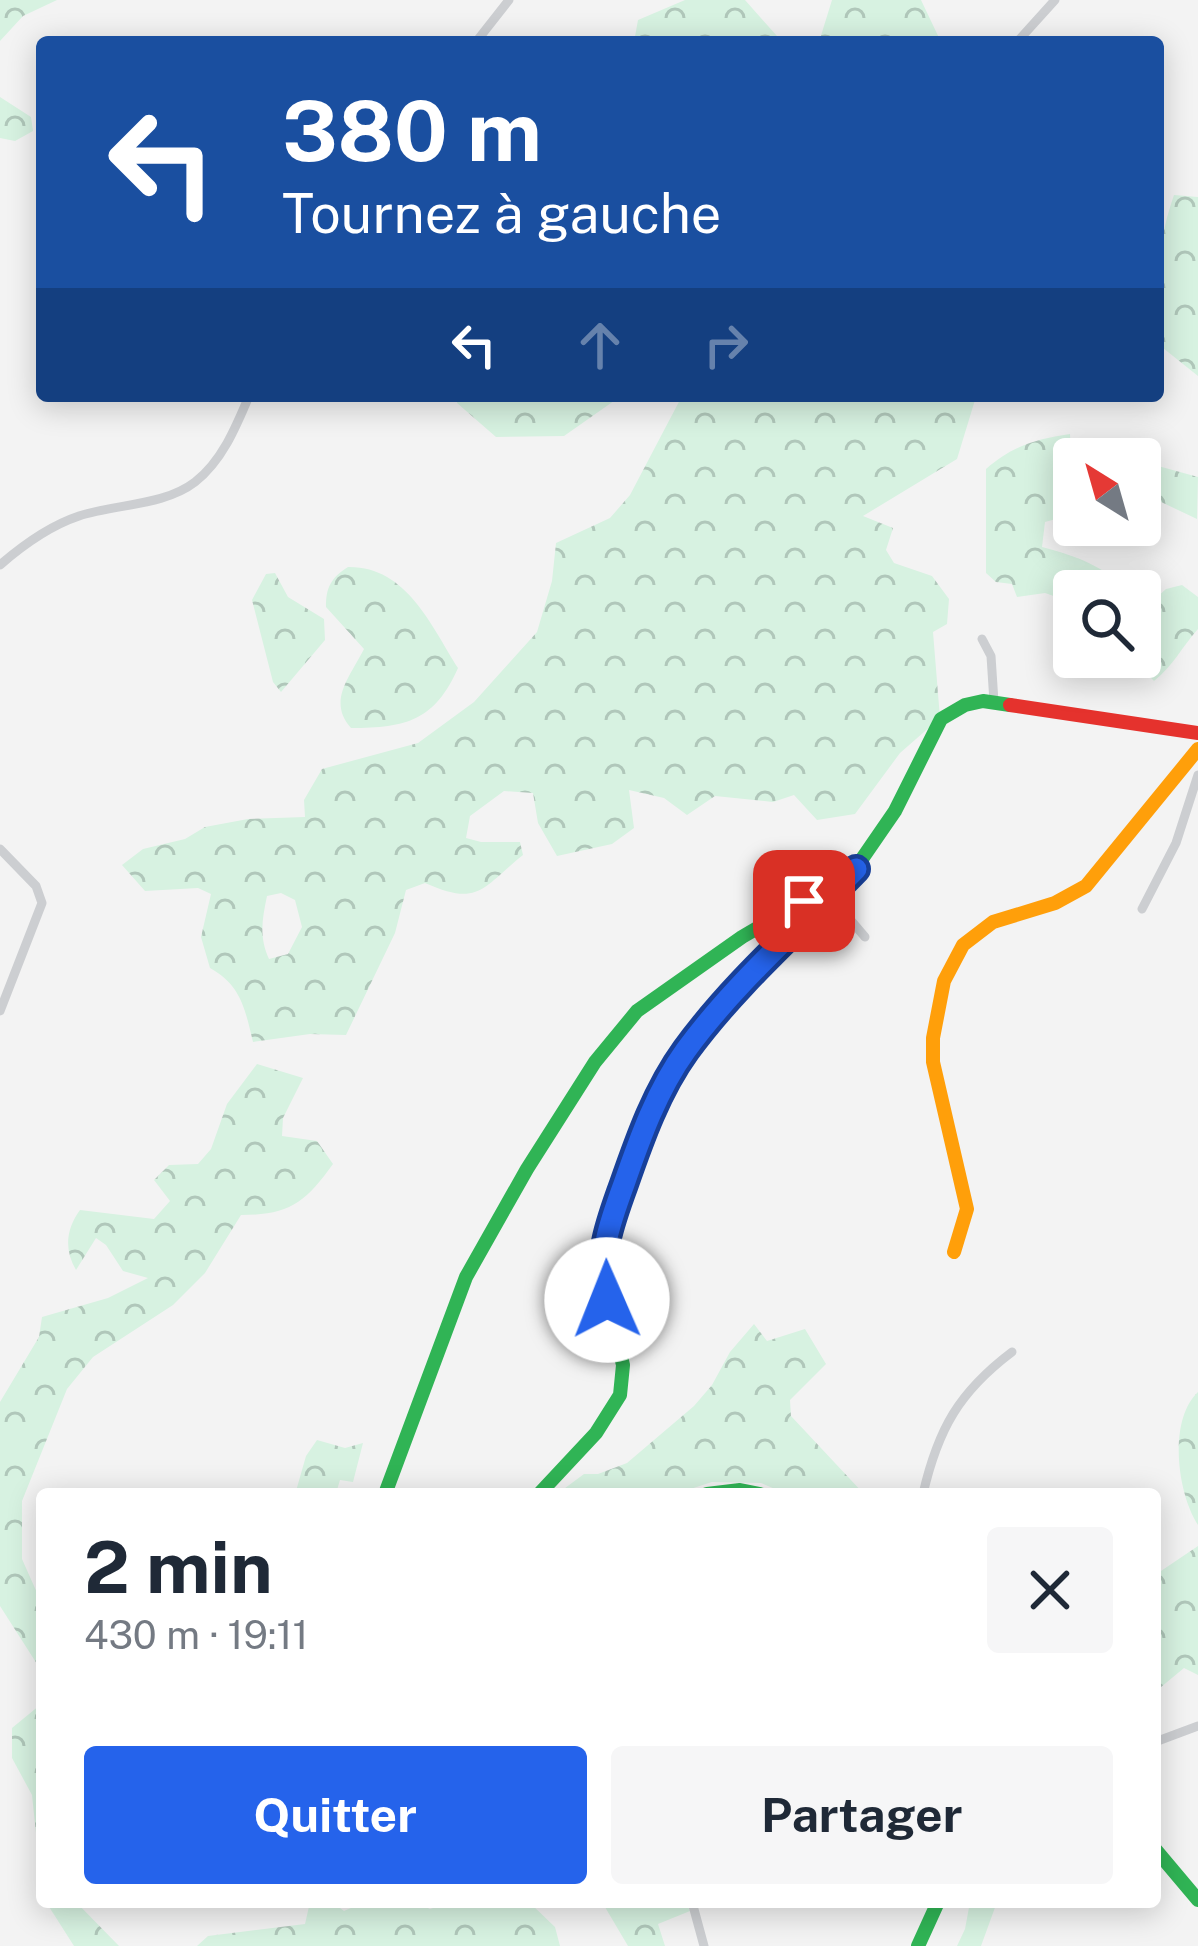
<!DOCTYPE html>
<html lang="fr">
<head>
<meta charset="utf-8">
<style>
  body { margin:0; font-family:"Public Sans",sans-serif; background:#f6f6f7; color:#1f2937; height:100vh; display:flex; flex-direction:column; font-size:45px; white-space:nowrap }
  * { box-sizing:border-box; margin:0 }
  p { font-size:39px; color:#747a83 }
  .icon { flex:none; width:66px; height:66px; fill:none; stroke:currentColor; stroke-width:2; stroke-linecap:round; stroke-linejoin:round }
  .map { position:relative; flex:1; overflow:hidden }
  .details { position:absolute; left:36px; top:1488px; width:1125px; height:420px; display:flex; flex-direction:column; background:#fff; border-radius:12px; box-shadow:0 6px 30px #0003 }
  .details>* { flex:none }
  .hud { position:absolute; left:36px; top:36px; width:1128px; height:366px; border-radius:12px; box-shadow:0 6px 30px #0003; background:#1a4fa0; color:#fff; overflow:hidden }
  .needle { width:78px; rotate:323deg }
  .buttons { position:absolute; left:1053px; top:438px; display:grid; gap:24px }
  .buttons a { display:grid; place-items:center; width:108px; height:108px; border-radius:12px; background:#fff; box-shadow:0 6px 30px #0003; font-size:60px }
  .pin { position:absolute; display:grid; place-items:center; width:102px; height:102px; color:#fff; margin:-51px; border-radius:24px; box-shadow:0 6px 18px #0006 }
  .me { position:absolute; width:132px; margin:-66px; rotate:359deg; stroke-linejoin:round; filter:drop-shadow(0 0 9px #0008) }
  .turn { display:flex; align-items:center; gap:42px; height:252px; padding:0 48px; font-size:54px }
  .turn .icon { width:156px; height:156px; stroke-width:2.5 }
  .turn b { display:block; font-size:84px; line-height:102px }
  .lanes { display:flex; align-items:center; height:114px; padding:0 48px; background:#0003; justify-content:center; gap:60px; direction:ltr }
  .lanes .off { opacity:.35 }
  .round { display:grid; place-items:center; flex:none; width:126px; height:126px; border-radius:12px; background:#f6f6f7 }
  .headline { display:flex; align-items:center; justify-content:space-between; height:204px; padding:0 48px }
  h1 { font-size:72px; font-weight:700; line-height:90px }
  .primary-button { display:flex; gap:24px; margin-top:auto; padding:24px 48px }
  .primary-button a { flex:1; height:138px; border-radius:12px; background:#2563eb; color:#fff; font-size:48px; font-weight:700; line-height:138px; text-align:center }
  .primary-button a+a { background:#f6f6f7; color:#1f2937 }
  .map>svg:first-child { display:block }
  .forest { fill:url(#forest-crowns); fill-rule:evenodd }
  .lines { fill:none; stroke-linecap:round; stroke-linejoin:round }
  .street { stroke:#ccced1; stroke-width:9 }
  .fast { stroke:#30b455; stroke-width:14 }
  .slow { stroke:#ff9f0a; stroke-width:14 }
  .jam { stroke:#e5322d; stroke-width:14 }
  .route-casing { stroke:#184099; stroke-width:30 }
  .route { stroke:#2563eb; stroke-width:21 }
</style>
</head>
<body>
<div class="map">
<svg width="1198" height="1946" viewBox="0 0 1198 1946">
  <defs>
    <pattern id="forest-crowns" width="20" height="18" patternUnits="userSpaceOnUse" patternTransform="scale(3)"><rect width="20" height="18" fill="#d7f2e1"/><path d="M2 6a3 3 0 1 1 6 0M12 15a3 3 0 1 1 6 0" fill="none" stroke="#b0c7ba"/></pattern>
  </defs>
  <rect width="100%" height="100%" fill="#f3f3f3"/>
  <!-- forest -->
  <path class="forest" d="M0 0H57L23 16 0 41Z
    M685 0H745L777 36 774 42H634L638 20Z
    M832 0H921L941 42H819Z
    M0 97 31 117 33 131 15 141 0 138Z
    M1174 195 1198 197V376L1163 348C1155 294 1156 246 1174 195Z
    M458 396H621L564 436 496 437 457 403Z
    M682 396H970L975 400 957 459 863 516 893 528 886 550 894 563 932 576 949 599 947 624 933 632 940 718 900 753 855 814 817 820 794 795 773 802 715 796 687 815 664 798 629 790 634 828 612 844 557 856 538 823 533 793 504 791 470 816 466 838 481 842H520L523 855C482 888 479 907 425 883L406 890 395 933 346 1035 310 1034 253 1042C245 1009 241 985 210 968L201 937 211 894 198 888 145 891 122 865 143 849 185 839 205 827 248 819 305 817 304 800 322 769 418 743 474 702 537 632 552 581 556 543 610 518 630 495ZM281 893 295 900 302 927 288 954 269 959C259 937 262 920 267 896Z
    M1070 434 1074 514 1045 522 1042 547C1077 556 1103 566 1129 591H1074V603L1045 593 1017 597 1012 584 996 582 986 573V469C1012 446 1036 439 1070 434Z
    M1140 461 1198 477 1197 519 1140 492Z
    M348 567C406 566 431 625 458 668 435 720 407 728 351 728 327 701 350 677 364 649L326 607C326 587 331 578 348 567Z
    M275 573 288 597 324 619 325 640 281 692 273 682 252 600 266 574Z
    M1182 585 1198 597V629C1181 648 1174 665 1154 681L1131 657H1140V602L1146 607 1166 589Z
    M257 1064 303 1078 283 1118 282 1136 317 1141 333 1164C305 1203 289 1215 241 1215L205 1273 173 1305 93 1357 67 1389 22 1501V1559L42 1604V1890L32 1795 12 1758V1728L40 1705 37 1664 0 1606V1402L39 1337 42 1317 108 1298 148 1278 123 1271 106 1245 96 1238 76 1270C64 1250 66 1229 80 1210L154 1219 170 1201 154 1180 169 1165 198 1164 211 1149 227 1104Z
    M754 1324 767 1341 805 1329 826 1364 790 1400 791 1416 864 1494H787L761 1483 712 1482 675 1494H557L584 1474H598L627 1463 694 1406 712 1385 730 1352Z
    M1198 1392V1525C1177 1493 1168 1420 1198 1392Z
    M317 1440 345 1448 363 1443 353 1482 340 1480 337 1490 342 1494 296 1491 306 1456Z
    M1198 1546V1675L1184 1668 1155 1692V1575Z
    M46 1902H76L119 1946H74Z
    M310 1902H332L344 1911C368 1899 406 1896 430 1909L451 1902H529L555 1927 560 1946H197L208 1936 305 1924Z
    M602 1902H686L690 1911 658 1924 665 1946H628Z
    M970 1902H997L981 1946H957L965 1929Z"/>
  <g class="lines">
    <!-- street -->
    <path class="street" d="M476 42 509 0
      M1017 42 1055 0
      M0 565C23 545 49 526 79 516 115 504 164 506 195 482 222 461 236 427 249 396
      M982 639 991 656 994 702
      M0 849 36 886 42 903 0 1011
      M830 896 865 937
      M1142 909 1176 843 1198 775
      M923 1494C938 1429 959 1392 1012 1352
      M1155 1742 1198 1726
      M692 1902 704 1946"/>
    <!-- fast -->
    <path class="fast" d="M385 1494 466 1277 527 1169 595 1062 637 1011 742 937 837 881
      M539 1494 596 1433 620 1395 623 1365 602 1278 606 1234 630 1161 680 1059 733 994 853 872 895 811 941 719 965 705 983 701 1010 705
      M707 1494 740 1490 760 1494
      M1155 1849 1198 1900
      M918 1946 938 1902"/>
    <!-- slow -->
    <path class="slow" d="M954 1252 967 1209 933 1062V1038L944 981 963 945 993 922 1055 903 1086 886 1198 749"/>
    <!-- jam -->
    <path class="jam" d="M1010 705 1198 733"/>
  </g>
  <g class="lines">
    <defs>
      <path id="route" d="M607 1300C596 1260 610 1222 624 1184 640 1138 657 1090 686 1050 735 983 799 928 856 869L804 901"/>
    </defs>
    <!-- route casing -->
    <use href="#route" class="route-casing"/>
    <!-- route -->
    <use href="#route" class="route"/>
  </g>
</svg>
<div class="buttons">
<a><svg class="needle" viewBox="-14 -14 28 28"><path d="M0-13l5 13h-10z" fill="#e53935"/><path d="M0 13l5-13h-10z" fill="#747a83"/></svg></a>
<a><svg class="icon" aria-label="search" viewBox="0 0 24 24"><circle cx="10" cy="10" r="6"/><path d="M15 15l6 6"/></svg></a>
</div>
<div class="pin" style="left:804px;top:901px;background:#d93025"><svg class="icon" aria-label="arrive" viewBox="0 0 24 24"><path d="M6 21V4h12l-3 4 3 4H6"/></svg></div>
<svg class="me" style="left:607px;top:1300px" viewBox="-20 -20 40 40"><circle r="19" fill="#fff"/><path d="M0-13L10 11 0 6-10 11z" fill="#2563eb"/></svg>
<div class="hud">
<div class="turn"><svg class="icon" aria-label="left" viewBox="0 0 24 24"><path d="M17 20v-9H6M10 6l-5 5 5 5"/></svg><div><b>380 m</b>Tournez à gauche</div></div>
<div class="lanes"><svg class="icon" aria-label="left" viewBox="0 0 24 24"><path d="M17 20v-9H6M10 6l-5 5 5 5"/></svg><svg class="icon off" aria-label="ahead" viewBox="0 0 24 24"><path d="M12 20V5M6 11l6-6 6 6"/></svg><svg class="icon off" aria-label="right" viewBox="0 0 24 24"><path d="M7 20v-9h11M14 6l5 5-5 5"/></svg></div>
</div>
<section class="details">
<div class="headline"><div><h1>2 min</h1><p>430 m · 19:11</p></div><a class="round"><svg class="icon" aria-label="close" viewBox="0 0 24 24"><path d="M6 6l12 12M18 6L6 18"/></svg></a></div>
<div class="primary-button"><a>Quitter</a><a>Partager</a></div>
</section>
</div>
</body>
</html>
